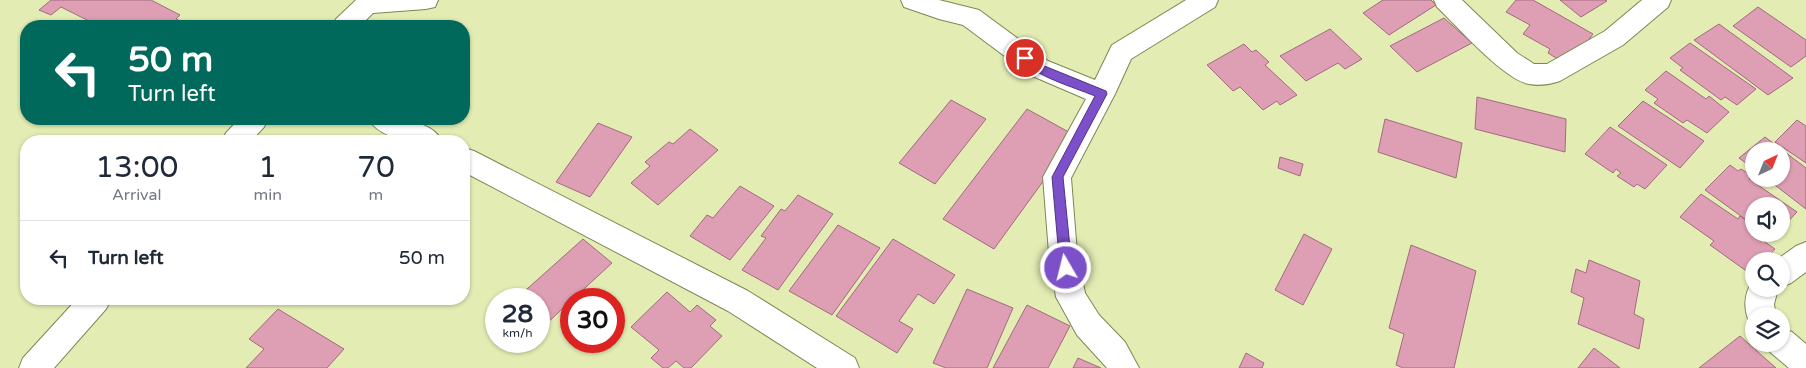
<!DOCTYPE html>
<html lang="en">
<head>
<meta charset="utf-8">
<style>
  body { margin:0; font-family:"Varela Round",sans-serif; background:#f6f6f7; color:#1f2937; height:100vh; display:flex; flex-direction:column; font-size:19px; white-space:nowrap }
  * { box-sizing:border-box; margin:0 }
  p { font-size:16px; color:#747a83 }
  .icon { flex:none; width:28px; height:28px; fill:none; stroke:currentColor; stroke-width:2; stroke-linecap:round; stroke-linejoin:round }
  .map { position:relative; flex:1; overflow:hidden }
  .sheet { position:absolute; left:20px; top:135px; width:450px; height:170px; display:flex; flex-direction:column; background:#fff; border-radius:20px; box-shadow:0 1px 4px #0004 }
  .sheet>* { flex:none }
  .banner { position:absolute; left:20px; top:20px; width:450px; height:105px; border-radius:20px; box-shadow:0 1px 4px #0004; background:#00695c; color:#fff; overflow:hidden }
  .needle { width:32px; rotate:43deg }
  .fabs { position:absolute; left:1745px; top:142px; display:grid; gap:10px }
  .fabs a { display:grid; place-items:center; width:45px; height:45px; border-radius:50%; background:#fff; box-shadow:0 1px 4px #0004; font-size:25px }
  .speed { position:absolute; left:485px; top:288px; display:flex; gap:10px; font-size:25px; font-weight:700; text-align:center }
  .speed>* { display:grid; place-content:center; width:65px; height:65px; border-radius:50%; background:#fff; box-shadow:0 1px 4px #0004; line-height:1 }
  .speed small { font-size:12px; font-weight:400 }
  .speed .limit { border:8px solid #d22; background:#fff; color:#111 }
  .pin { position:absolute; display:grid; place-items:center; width:42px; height:42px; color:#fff; margin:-21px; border:2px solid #fff; border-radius:50%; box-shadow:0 1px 5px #0007 }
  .me { position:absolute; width:55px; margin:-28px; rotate:352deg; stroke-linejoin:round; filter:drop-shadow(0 0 4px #0008) }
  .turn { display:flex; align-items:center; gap:18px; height:105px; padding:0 25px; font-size:22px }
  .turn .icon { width:65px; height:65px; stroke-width:2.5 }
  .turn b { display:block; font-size:35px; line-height:42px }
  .eta { display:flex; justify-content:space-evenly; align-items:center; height:85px; text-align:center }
  .eta b { font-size:30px; font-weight:600; line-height:35px }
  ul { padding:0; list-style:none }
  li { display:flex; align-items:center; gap:15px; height:75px; padding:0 25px; border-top:1px solid #e0e1e3 }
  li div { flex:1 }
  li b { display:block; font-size:19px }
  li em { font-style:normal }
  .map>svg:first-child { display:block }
  .building { fill:#de9eb4; stroke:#a26b7f }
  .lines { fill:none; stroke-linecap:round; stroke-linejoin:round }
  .minor-casing { stroke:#7e8752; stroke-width:2 }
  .minor { fill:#fff; fill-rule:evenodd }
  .route { fill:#7b50c8; stroke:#503482 }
</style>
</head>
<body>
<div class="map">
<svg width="1806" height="368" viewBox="0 0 1806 368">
  <rect width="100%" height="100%" fill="#e2ecb3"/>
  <!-- building -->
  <path class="building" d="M51 0H151L180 15 176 19 191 26H99L61 7 51 15 39 10Z
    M1383 0H1431L1436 5 1389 35 1363 13Z
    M1516 0H1533L1593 34 1569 66 1548 53 1550 49 1523 34 1530 25 1506 12Z
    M1560 0H1605L1607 1 1581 17Z
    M1758 7 1806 40V56L1791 67 1733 26Z
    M1444 18 1472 43 1417 72 1390 46Z
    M1719 24 1793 78 1768 95 1694 40Z
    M1330 29 1362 59 1345 69 1338 63 1306 81 1280 56Z
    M1690 43 1756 89 1737 105 1725 97 1721 100 1680 70 1683 68 1670 58Z
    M1244 44 1252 52 1256 50 1269 62 1265 65 1297 95 1280 105 1277 101 1263 110 1240 87 1233 91 1207 65Z
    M1666 71 1706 99 1709 96 1729 112 1707 133 1687 120 1683 123 1654 103 1658 99 1645 90Z
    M1477 97 1566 119 1565 152 1475 129Z
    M951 100 986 119 935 184 899 163Z
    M1643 101 1704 141 1680 168 1618 126Z
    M1027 109 1076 136 994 249 943 219Z
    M1385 119 1462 143 1456 178 1378 152Z
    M1797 120 1806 126V163L1775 142Z
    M598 123 632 137 590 197 556 182Z
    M1610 127 1667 165 1645 189 1637 184 1634 187 1617 176 1621 173 1616 169 1613 173 1585 154Z
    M690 129 718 150 658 205 631 183 650 166 645 162 669 142 673 144Z
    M1765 137 1806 168V209L1767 179H1781V151H1754V169L1739 158Z
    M1280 157 1303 164 1300 176 1278 168Z
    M1730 165 1738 171 1741 169 1752 176 1749 179 1797 212 1781 229V206H1754V219L1749 215 1745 219 1705 190Z
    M740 186 774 206 730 260 690 236 707 215 713 218Z
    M1701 194 1738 219 1740 216 1754 226 1751 232 1775 249 1764 261H1754L1752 275 1710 245 1714 241 1680 217Z
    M798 195 833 214 778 290 742 270 766 238 761 236 781 209 785 211Z
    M838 225 880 248 832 315 789 291Z
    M1304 234 1332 249 1303 305 1275 290Z
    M583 239 612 263 546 324 539 317V299L518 297Z
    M893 239 955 275 934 304 918 294 899 321 913 329 897 353 836 316Z
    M1411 245 1476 271 1454 368H1403L1396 365 1404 334 1389 328Z
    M1589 260 1640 281 1634 314 1644 319 1639 349 1578 324 1584 298 1571 292 1576 269 1586 273Z
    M967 289 1013 308 987 368H946L933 363Z
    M667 292 690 312 697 305 716 320 710 326 722 336 691 368H684L676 361 668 368H663L651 358 659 350 631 327Z
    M1027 305 1070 326 1048 368H993Z
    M278 309 344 349 327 368H246L264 349 249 339Z
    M1740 336 1776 368H1699Z
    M1594 348 1620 368H1578Z
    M1246 353 1264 363 1262 368H1239Z
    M1078 358 1101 368H1073Z"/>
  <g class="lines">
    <defs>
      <path id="minor" d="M356 0H438L435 7 426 9 373 13 360 26H333L336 19Z
        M901 0H939L979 10 1048 61 1095 80 1112 45 1186 0H1218L1215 7 1131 59 1115 94 1071 178 1077 253 1085 293 1099 315 1125 342 1139 368H1107L1077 335 1061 306 1056 297 1049 253 1043 177 1086 99 1030 75 963 25 939 19 904 7Z
        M1434 0H1462L1517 53 1534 64H1547L1605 31 1642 0H1671L1668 7 1623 45 1560 81C1551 84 1539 86 1529 84 1504 80 1457 26 1437 7Z
        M239 119H268L264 127 251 141H222L226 133Z
        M369 119C391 118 431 118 442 141 420 142 381 142 369 119Z
        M464 148 474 151 748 291 855 358 859 368H817L728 311 464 172Z
        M1806 242V272L1791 283 1781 287V261H1775L1796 246Z
        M1754 279V289H1778L1774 304 1776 316H1754V327L1751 326C1743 310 1743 294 1754 279Z
        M77 299H111L106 309 54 368H19L23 358Z
        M1781 328 1792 332 1806 344V368H1789L1770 352 1767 344H1781Z"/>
    </defs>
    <!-- minor casing -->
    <use href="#minor" class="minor-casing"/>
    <!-- minor -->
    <use href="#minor" class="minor"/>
  </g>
  <!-- route -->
  <path class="route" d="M1025 53 1042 65 1106 91 1107 94 1063 177 1072 268 1070 272 1066 273 1062 272 1060 268 1052 177 1095 96C1076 88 1031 75 1020 58Z"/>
</svg>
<div class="fabs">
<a><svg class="needle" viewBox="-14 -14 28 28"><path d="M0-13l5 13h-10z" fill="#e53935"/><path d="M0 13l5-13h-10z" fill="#747a83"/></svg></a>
<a><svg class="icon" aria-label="sound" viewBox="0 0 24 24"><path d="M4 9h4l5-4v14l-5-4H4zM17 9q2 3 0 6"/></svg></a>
<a><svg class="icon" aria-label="search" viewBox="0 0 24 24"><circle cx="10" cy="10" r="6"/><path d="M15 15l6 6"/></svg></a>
<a><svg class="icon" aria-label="layers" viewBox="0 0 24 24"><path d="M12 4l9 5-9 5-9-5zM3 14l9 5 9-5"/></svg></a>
</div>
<div class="speed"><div>28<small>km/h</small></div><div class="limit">30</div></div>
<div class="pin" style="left:1025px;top:58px;background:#d93025"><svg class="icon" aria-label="arrive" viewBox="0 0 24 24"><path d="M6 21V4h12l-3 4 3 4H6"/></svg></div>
<svg class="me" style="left:1066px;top:268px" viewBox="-20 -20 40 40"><circle r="17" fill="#7b50c8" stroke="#fff" stroke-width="3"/><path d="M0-11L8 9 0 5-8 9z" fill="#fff"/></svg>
<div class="banner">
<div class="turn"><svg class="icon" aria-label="left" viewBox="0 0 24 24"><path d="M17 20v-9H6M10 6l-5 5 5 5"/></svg><div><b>50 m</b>Turn left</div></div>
</div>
<section class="sheet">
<div class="eta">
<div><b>13:00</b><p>Arrival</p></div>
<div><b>1</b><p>min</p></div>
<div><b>70</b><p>m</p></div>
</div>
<ul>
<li><svg class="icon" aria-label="left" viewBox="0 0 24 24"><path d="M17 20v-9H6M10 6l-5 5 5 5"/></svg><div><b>Turn left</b></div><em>50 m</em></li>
</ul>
</section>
</div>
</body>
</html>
